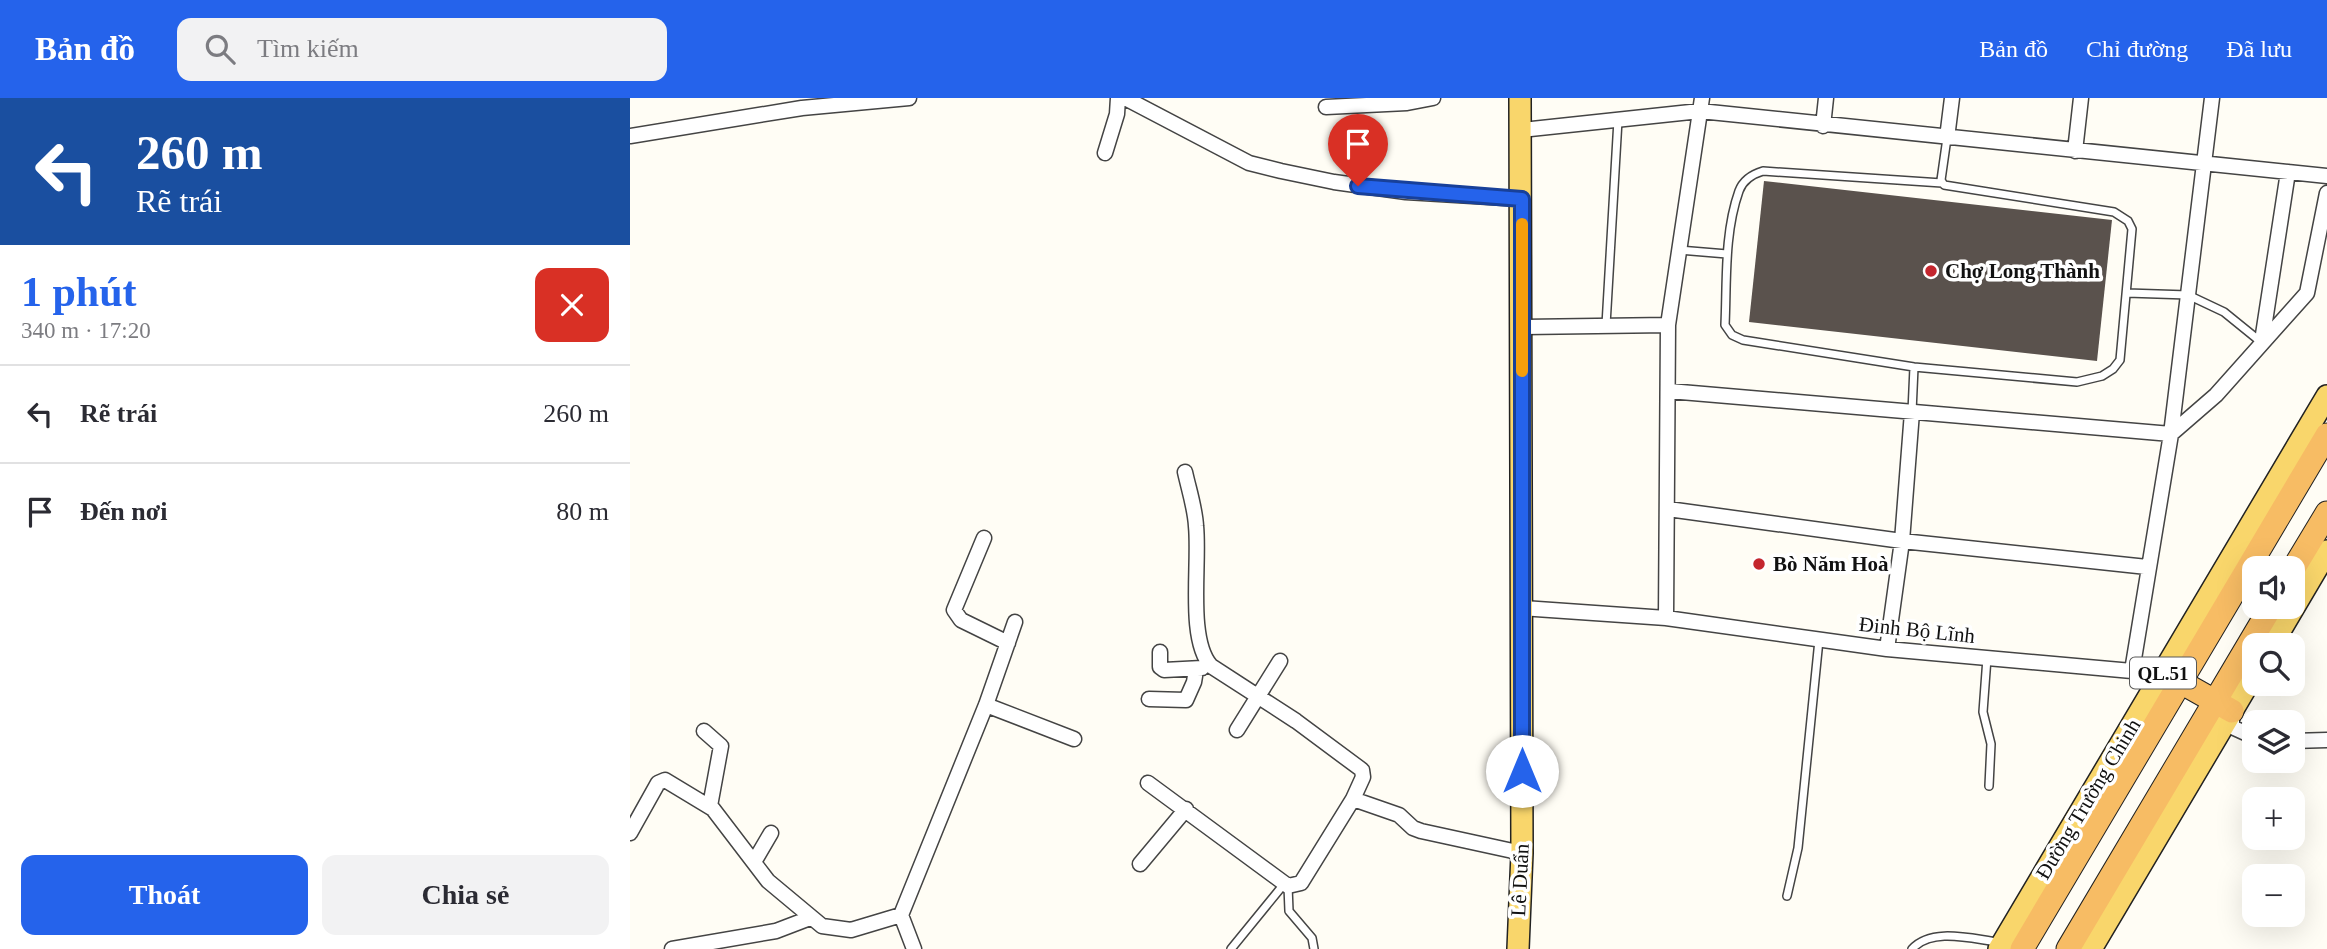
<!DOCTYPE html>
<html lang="vi">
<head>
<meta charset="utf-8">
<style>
  body { margin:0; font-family:Georgia,serif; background:#f2f2f3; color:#2b2b33; height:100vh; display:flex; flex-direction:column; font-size:26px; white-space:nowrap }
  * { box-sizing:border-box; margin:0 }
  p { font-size:23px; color:#7c7c81 }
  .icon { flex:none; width:38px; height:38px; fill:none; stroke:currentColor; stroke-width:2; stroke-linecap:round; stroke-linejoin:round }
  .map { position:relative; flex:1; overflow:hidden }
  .drawer { display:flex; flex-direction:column; background:#fff; width:630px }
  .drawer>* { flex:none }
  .top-card { background:#1a4fa0; color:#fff; overflow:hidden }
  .tools { position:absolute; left:1612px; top:458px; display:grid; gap:14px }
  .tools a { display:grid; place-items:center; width:63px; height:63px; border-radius:14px; background:#fff; box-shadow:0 7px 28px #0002; font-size:35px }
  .pin { position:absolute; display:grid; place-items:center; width:60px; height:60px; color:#fff; margin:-72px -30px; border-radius:50% 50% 50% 0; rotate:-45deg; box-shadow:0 0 7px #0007 }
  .pin .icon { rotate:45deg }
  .me { position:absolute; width:77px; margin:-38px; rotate:0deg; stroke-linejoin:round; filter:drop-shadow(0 0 5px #0008) }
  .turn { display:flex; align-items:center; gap:24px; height:147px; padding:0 21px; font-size:32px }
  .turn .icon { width:91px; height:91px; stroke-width:2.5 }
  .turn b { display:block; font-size:49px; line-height:60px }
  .round { display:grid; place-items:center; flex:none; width:74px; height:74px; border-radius:14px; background:#f2f2f3 }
  .overview { display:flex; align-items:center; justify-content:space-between; height:119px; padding:0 21px }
  h1 { font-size:42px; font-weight:600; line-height:52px; color:#2563eb }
  .button { display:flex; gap:14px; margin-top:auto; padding:14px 21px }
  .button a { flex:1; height:80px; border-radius:14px; background:#2563eb; color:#fff; font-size:28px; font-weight:600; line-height:80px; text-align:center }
  .button a+a { background:#f2f2f3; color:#2b2b33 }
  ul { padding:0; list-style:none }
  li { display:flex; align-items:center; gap:21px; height:98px; padding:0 21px; border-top:2px solid #e1e1e2 }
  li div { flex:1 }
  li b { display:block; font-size:26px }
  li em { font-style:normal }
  header { display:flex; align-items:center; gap:42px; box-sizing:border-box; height:98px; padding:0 35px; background:#2563eb; color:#fff }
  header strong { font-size:33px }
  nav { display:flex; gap:38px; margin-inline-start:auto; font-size:24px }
  .search { width:490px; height:63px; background:#f2f2f3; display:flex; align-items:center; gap:18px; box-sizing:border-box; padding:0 24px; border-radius:14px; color:#7c7c81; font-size:26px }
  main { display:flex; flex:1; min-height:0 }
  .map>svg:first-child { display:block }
  .building { fill:#5a524d }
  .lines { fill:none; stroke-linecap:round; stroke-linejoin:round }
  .service-casing { stroke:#444; stroke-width:10 }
  .minor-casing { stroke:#444; stroke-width:17 }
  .primary-casing { stroke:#222; stroke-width:24 }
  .trunk-casing { stroke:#222; stroke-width:25 }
  .service { stroke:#fff; stroke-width:7 }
  .minor { stroke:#fff; stroke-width:14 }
  .primary { stroke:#f9d66b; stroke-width:21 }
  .trunk { stroke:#f7bc64; stroke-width:23 }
  .route-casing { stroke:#184099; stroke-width:18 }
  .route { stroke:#2563eb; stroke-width:12 }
  .slow { stroke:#f59e0b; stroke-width:12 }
  .poi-dot { fill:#c4262e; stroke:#fff; stroke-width:2.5 }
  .labels { text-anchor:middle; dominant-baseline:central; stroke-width:7; stroke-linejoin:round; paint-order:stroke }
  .shield { fill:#fff; stroke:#585858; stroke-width:2 }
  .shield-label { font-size:19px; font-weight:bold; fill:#111 }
  .poi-label { font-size:21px; font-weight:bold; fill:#111; stroke:#fff; text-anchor:start }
  .street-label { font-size:21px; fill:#111; stroke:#fff }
</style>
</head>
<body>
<header>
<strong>Bản đồ</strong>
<div class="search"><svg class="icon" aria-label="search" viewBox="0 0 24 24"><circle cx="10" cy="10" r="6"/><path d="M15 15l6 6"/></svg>Tìm kiếm</div>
<nav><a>Bản đồ</a><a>Chỉ đường</a><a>Đã lưu</a></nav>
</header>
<main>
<section class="drawer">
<div class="top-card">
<div class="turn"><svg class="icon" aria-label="left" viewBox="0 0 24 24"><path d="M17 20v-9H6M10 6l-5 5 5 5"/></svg><div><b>260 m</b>Rẽ trái</div></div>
</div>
<div class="overview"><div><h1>1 phút</h1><p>340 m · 17:20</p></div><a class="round" style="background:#d93025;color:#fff"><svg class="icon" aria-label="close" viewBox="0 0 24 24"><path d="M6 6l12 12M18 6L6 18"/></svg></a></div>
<ul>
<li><svg class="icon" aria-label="left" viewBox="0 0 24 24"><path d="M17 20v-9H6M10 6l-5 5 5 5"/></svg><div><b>Rẽ trái</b></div><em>260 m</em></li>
<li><svg class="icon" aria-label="arrive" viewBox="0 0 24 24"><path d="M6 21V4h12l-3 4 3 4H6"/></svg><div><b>Đến nơi</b></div><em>80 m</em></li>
</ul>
<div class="button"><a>Thoát</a><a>Chia sẻ</a></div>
</section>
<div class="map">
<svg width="1697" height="851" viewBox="0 0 1697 851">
  <rect width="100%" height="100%" fill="#fffdf5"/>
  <!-- building -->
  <path class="building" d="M1134 83 1482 122 1467 263 1119 224Z"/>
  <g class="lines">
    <defs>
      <path id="service" d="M1312 85 1133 73C1123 76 1113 82 1109 93 1094 135 1097 184 1095 227L1102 237 1113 242 1284 269 1447 284 1472 278 1483 271 1490 262 1502 131 1498 123 1484 114 1314 87 1311 82 1317 40
        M1049 152 1097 156
        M1497 195 1558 197 1594 214 1631 244
        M976 227 988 22
        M1282 314 1284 269
        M1357 560 1353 614 1361 646 1359 688
        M658 788 659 813 682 840 684 851
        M1157 798 1168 750 1189 542
        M601 851 654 786
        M1282 851C1302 829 1342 841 1368 844"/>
      <path id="minor" d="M495 0 619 65 651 73 704 84 776 94 892 101
        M696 9 777 5 803 0
        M1193 28 1196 0
        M891 32 1070 13 1697 78
        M0 38 172 10 279 0
        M1317 40 1322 0
        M1445 53 1451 0
        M475 55 487 16 488 0
        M892 229 1038 227
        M1632 243 1658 74
        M1039 293 1541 336 1586 297 1677 195 1697 95
        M555 374C559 392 565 410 566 428 570 466 557 541 581 568L666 623 732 672 733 679 723 701 769 717 783 730 791 733 892 755
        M1038 411 1272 443 1517 469
        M354 440 324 512 331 522 378 545
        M892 510 1036 520 1257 551 1502 573 1516 579 1533 574
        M1036 520 1038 227 1072 0
        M1257 551 1272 443 1282 314
        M530 554V569L534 572 572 570
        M1502 573 1541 336 1582 0
        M519 601 556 602 564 584 566 572
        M356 607 444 641
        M1602 613V629L1624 639
        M607 632 650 563
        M74 633 91 648 80 708
        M1662 643 1697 642
        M518 685 658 788 671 785 723 701
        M0 735 28 685 35 682 83 711 138 783 192 828 221 832 271 817
        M124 764 141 735
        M510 766 556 711
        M42 851 146 833 180 820
        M284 851 271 817 356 607 385 524"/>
      <path id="primary" d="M1641 548 1697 453
        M888 851 892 755 890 0
        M1369 851 1697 298
        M1461 851 1624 576"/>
      <path id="trunk" d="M1662 473 1697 415
        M1533 574 1602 613
        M1392 851 1697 337
        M1438 851 1641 509"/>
    </defs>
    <!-- service casing -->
    <use href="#service" class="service-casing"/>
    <!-- minor casing -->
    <use href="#minor" class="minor-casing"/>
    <!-- primary casing -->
    <use href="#primary" class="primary-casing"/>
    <!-- trunk casing -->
    <use href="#trunk" class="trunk-casing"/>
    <!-- service -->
    <use href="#service" class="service"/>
    <!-- minor -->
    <use href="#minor" class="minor"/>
    <!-- primary -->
    <use href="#primary" class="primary"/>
    <!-- trunk -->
    <use href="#trunk" class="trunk"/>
  </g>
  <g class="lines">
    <defs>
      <path id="route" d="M728 88 892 101V673"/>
    </defs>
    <!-- route casing -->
    <use href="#route" class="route-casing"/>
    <!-- route -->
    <use href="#route" class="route"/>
    <!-- slow -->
    <path class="slow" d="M892 126V273"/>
  </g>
  <!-- markers -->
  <g class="poi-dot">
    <circle cx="1301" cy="173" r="7"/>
    <circle cx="1129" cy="466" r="7"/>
  </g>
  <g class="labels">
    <!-- shield labels -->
    <rect class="shield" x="1500" y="559.5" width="66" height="31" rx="5"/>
    <g class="shield-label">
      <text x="1533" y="575">QL.51</text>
    </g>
    <!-- poi labels -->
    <g class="poi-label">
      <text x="1315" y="173">Chợ Long Thành</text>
      <text x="1143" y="466">Bò Năm Hoà</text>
    </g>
    <!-- street labels -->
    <g class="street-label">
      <text transform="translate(1287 532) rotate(6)">Đinh Bộ Lĩnh</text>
      <text transform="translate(1458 701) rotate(-59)">Đường Trường Chinh</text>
      <text transform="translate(890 782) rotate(-87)">Lê Duẩn</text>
    </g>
  </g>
</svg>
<div class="tools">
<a><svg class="icon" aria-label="sound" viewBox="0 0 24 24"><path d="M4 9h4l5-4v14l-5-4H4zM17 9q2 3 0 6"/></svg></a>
<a><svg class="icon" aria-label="search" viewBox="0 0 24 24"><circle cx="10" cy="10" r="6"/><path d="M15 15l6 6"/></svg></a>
<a><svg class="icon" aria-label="layers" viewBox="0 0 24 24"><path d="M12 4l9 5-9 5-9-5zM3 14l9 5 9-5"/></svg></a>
<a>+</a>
<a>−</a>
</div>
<div class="pin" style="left:728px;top:88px;background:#d93025"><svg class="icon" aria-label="arrive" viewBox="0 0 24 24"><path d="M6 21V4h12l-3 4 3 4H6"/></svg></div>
<svg class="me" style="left:892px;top:673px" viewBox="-20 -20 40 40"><circle r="19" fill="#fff"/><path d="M0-13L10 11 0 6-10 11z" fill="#2563eb"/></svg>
</div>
</main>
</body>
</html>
